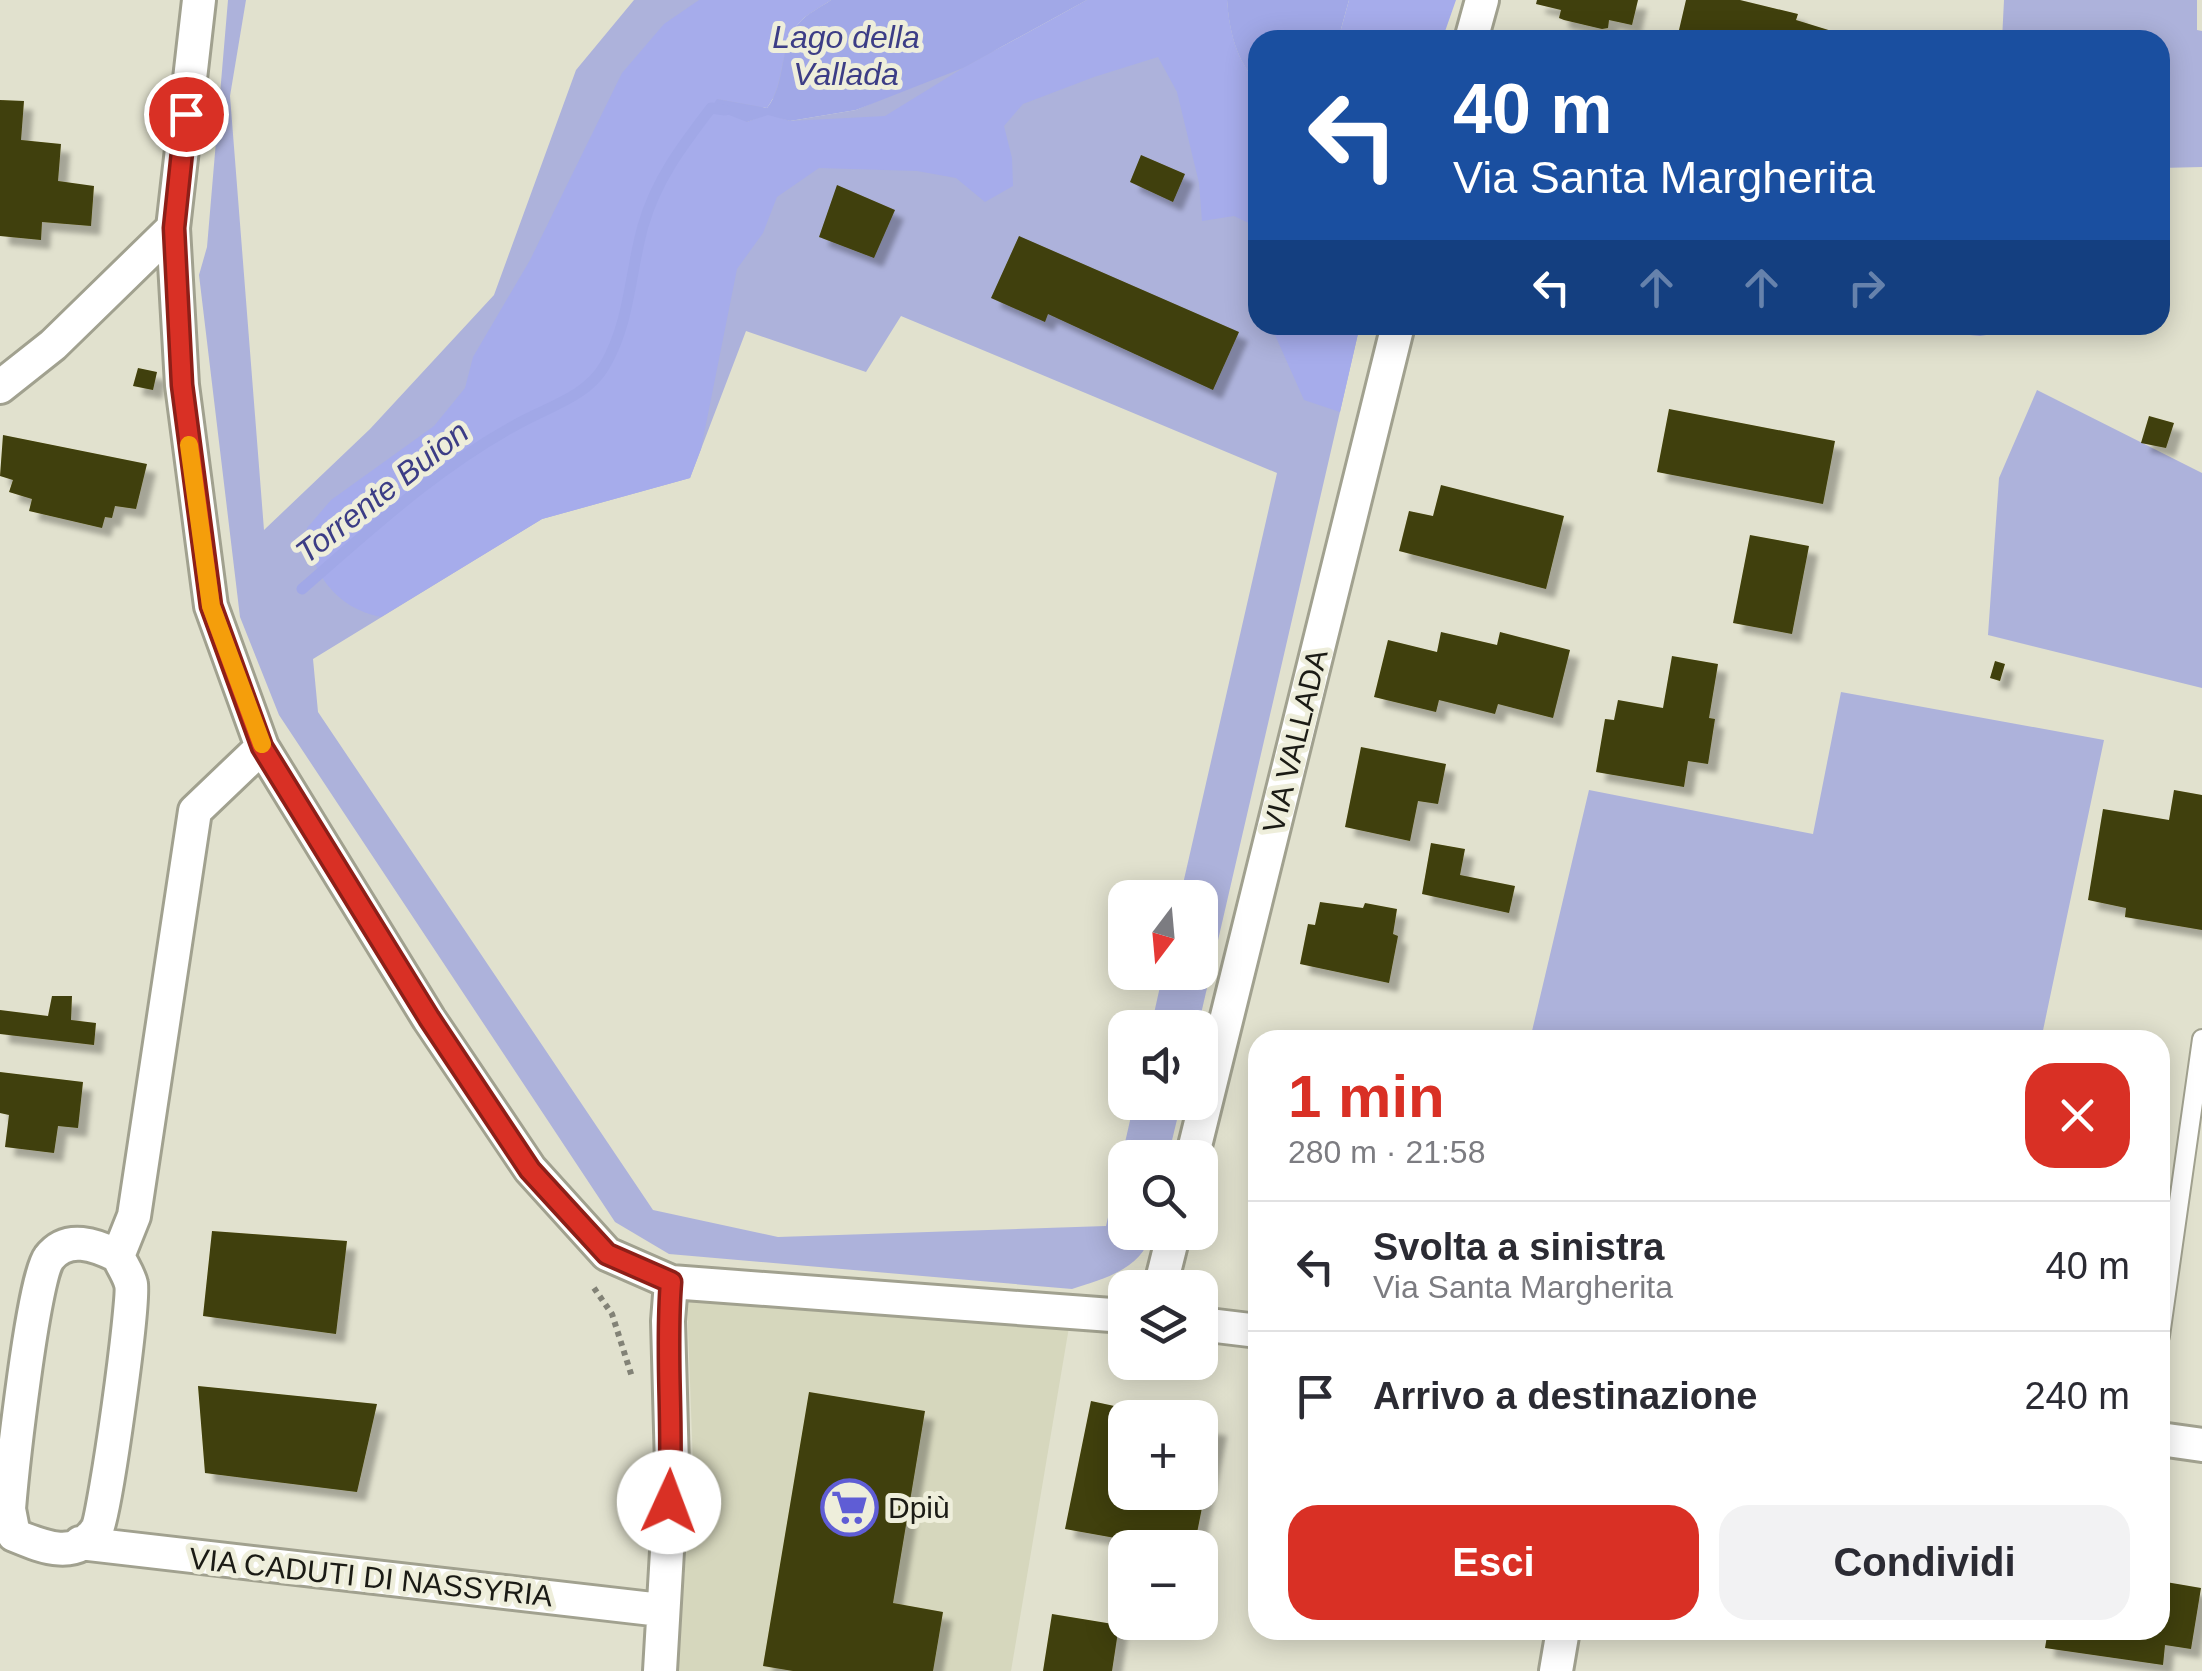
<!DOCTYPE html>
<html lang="it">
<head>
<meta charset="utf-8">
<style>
  body { margin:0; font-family:Arial,sans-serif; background:#f2f2f3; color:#2b2b33; height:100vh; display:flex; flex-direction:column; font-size:38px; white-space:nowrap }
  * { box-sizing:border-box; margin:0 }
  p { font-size:32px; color:#7c7c81 }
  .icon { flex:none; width:55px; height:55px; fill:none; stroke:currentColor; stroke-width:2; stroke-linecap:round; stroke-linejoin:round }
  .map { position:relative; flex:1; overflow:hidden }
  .panel { position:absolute; left:1248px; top:1030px; width:922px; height:610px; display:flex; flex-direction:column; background:#fff; border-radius:30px; box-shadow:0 5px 25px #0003 }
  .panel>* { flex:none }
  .guide { position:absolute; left:1248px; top:30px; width:922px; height:305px; border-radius:30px; box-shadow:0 5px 25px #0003; background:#1a4fa0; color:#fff; overflow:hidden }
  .needle { width:65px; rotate:196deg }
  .tools { position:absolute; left:1108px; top:880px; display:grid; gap:20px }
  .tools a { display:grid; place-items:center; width:110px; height:110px; border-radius:20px; background:#fff; box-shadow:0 5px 25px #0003; font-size:50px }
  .pin { position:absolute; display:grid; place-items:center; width:85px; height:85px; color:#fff; margin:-42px; border:5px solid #fff; border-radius:50%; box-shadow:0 2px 10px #0007 }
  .me { position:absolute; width:110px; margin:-55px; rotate:2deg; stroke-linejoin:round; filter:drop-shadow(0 0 8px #0008) }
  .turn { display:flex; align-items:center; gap:35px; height:210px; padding:0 40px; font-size:45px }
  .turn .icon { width:130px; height:130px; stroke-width:2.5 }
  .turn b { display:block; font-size:70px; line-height:85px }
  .lanes { display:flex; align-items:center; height:95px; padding:0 40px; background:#0003; justify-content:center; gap:50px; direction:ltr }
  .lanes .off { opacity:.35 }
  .round { display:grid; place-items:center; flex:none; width:105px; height:105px; border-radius:30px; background:#f2f2f3 }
  .head { display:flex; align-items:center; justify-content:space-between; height:170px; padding:0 40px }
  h1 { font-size:60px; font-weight:700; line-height:75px; color:#d93025 }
  .primary-button { display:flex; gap:20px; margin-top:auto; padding:20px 40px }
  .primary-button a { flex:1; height:115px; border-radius:30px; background:#d93025; color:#fff; font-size:40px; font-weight:700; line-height:115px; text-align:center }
  .primary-button a+a { background:#f2f2f3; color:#2b2b33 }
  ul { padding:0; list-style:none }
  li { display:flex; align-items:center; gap:30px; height:130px; padding:0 40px; border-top:2px solid #e1e1e2 }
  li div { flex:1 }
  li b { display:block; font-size:38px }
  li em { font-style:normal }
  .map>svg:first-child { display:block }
  .built { fill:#d6d7bd }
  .green { fill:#adb2db }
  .forest { fill:#a6aceb }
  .water { fill:#a1a8e7 }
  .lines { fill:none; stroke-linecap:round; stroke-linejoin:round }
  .stream { stroke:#a1a8e7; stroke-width:11 }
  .building { fill:#413f08; filter:url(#shadow) }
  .lane-casing { stroke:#a1a18f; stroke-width:22 }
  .street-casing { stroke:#a1a18f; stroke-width:38 }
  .path { stroke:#828276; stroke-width:6; stroke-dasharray:5 5; stroke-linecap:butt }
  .lane { stroke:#fff; stroke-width:18 }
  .street { stroke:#fff; stroke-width:32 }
  .route-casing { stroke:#8d1f18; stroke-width:25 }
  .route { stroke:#d93025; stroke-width:18 }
  .slow { stroke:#f59e0b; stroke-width:18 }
  .labels { text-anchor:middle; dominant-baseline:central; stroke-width:10; stroke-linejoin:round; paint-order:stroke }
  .street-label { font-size:30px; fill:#1b1b15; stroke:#eeeedb }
  .poi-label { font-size:30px; fill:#1b1b15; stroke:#eeeedb; text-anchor:start }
  .water-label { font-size:32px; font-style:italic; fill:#3c3d86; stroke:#eeeedb }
</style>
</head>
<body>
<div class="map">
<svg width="2202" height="1671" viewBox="0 0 2202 1671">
  <defs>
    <filter id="shadow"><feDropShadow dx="9" dy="9" stdDeviation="2.5" flood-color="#0004"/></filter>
  </defs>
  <rect width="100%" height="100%" fill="#e1e1ce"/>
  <!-- built -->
  <path class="built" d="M687 1300 1069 1327 1011 1671H677L693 1464Z"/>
  <!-- green -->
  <path class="green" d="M228 0H246L230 96 264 530 370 429 494 295 576 70 634 0H831L800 20 788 39 778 94 747 122 768 114 790 121 856 110 1016 41 1087 0H1227C1229 30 1236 61 1257 82L1258 325H1360L1198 1027H1151L1163 973 1200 972V898L1180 897 1277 473 901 316 866 372 746 331 690 478 542 519 313 659 318 712 653 1210 778 1237 1106 1226 1134 1103H1181L1168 1157 1125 1158V1232L1151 1233C1143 1269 1103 1279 1072 1289L669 1254 615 1222 279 715 240 617 199 275 207 247Z
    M2004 0H2197V30L2202 31V167L2160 168V40H2002Z
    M1864 325H2049L1980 336Z
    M2037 390 2202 473V688L1988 635 1999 478Z
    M1841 692 2104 740 2041 1040H1575L1532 1031 1589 790 1813 834Z"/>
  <!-- forest -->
  <path class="forest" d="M699 0H831C820 7 806 14 798 24 778 49 786 83 767 108L717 99 747 122 768 114 790 121 885 116 963 68 1087 0H1227C1229 30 1236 61 1257 82V227L1234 216 1202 221 1199 183 1177 92 1158 57 1094 77 1023 104 1004 126 1012 158 1013 186 985 202 956 178 917 171 819 168 777 197 763 233 737 269 701 449 690 478 542 519 381 617C336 608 310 573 307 528L331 500 434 426 465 388 473 357 530 260 622 73 664 24Z
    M1349 0H1456L1442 40H1338Z
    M1274 325H1360L1340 412 1304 400 1275 335Z"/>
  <!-- water -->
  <path class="water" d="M831 0H1087L963 68 856 110 790 121 768 115 747 122 711 108 717 99 767 108C787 83 778 48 798 24 806 14 821 7 831 0Z
    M1227 0H1349L1338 40H1258L1257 82C1236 61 1229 30 1227 0Z"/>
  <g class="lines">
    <!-- stream -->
    <path class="stream" d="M302 589C372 528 442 463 525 420 554 405 589 394 605 365 630 322 630 272 643 226 656 180 682 146 711 108L725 110"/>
  </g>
  <!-- building -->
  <path class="building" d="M1537 0H1638L1632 25 1609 20 1608 28 1602 29 1564 20 1559 18 1561 10 1536 4Z
    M1686 0H1740L1798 14 1796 20 1861 40H1714L1679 30Z
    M0 100 24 101 21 140 61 144 58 181 94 186 91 226 42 222 41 240 0 236Z
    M1141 155 1185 174 1173 202 1130 182Z
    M837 185 895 210 874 258 819 237Z
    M1019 236 1239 332 1213 390 1048 314 1045 322 991 298Z
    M138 368 157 372 153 390 133 386Z
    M1669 409 1835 441 1823 504 1657 472Z
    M2149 416 2174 423 2166 448 2141 443Z
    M3 435 147 464 136 509 115 506 112 518 105 517 102 528 29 511 32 499 9 492 13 480 0 476Z
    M1441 485 1564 516 1546 589 1399 551 1409 511 1433 516Z
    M1750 535 1809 546 1792 634 1733 623Z
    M1441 632 1497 645 1500 632 1570 650 1553 718 1498 704 1495 714 1439 700 1436 712 1374 697 1388 640 1437 652Z
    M1672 656 1718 664 1709 718 1715 719 1708 764 1688 761 1684 787 1596 772 1605 719 1614 720 1618 700 1663 708Z
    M1995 661 2005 664 2000 681 1990 678Z
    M1361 747 1446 764 1438 804 1418 801 1410 841 1345 827Z
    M2174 790 2202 795V930L2125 917 2126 908 2088 900 2103 809 2169 820Z
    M1431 843 1465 849 1460 875 1515 886 1509 913 1422 894Z
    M1320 902 1363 908 1365 903 1397 909 1393 934 1398 936 1389 983 1300 964 1308 924 1315 925Z
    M52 996H72L71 1020 96 1023 94 1045 0 1034V1010L48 1016Z
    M0 1072 83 1082 78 1128 58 1126 54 1153 5 1147 9 1115 0 1113Z
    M212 1231 347 1241 336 1334 203 1316Z
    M198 1386 377 1404 357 1492 205 1473Z
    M809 1392 925 1411 893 1603 943 1612 933 1671H793L763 1666Z
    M1091 1401 1161 1416 1125 1418V1492H1200V1424L1218 1427 1194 1548H1171L1065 1529Z
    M2160 1581 2201 1588 2191 1649 2165 1645 2163 1665 2045 1648 2048 1630H2160Z
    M1052 1614 1119 1625 1112 1671H1043Z"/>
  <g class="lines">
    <defs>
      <path id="lane" d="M2160 1336 2202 1039"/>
      <path id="street" d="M199 0 173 228 182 385 211 606 262 747 429 1019 530 1169 607 1254 671 1282 1125 1316
        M1471 40 1482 0
        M0 387 53 345 173 228
        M1192 1158 1398 325
        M118 1256C96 1245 67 1234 49 1258 33 1278 12 1472 9 1509L14 1535C41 1546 76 1562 97 1529 105 1515 135 1300 131 1284 129 1275 122 1265 118 1256L134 1216 195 811 262 747
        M1160 1288 1174 1232
        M1200 1324 1258 1331
        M2160 1439 2202 1445
        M80 1543 661 1610
        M660 1671 672 1466 668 1321 671 1282
        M1556 1671 1563 1630"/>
    </defs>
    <!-- lane casing -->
    <use href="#lane" class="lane-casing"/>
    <!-- street casing -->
    <use href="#street" class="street-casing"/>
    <!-- path -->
    <path class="path" d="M594 1288 612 1314 632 1377"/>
    <!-- lane -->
    <use href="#lane" class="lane"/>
    <!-- street -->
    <use href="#street" class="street"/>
  </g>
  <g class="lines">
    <defs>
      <path id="route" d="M186 114 174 228 182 385 211 606 262 747 429 1018 530 1170 607 1254 671 1282C665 1355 674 1428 669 1502"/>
    </defs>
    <!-- route casing -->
    <use href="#route" class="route-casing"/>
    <!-- route -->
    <use href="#route" class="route"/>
    <!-- slow -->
    <path class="slow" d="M189 445 211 606 262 744"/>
  </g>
  <!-- icons -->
  <defs>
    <symbol id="supermarket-ring" viewBox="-11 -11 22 22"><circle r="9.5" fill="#eeeedb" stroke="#5f5dd5" stroke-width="1.5"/><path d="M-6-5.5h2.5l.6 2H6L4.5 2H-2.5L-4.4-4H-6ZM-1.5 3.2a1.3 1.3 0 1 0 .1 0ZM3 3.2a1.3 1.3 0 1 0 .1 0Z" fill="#5f5dd5"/></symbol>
  </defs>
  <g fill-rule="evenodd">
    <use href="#supermarket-ring" x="818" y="1476" width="63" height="63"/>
  </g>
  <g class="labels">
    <!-- street labels -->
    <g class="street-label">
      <text transform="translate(1295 741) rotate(-76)">VIA VALLADA</text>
      <text transform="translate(371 1577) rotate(6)">VIA CADUTI DI NASSYRIA</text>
    </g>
    <!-- poi labels -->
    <g class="poi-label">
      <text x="888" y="1507">Dpiù</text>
    </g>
    <!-- water labels -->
    <g class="water-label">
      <text x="846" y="37">Lago della<tspan x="846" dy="37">Vallada</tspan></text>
      <text transform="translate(382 492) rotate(-38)">Torrente Buion</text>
    </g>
  </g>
</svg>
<div class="tools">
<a><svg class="needle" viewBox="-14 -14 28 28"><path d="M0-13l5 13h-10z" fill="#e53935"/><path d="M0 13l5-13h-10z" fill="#7c7c81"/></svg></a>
<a><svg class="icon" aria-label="sound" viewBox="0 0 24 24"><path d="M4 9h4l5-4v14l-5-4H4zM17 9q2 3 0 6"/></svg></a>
<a><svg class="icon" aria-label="search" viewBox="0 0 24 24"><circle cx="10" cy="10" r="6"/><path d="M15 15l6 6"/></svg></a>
<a><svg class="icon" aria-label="layers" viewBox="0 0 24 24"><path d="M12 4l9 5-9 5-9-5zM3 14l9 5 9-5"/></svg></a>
<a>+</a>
<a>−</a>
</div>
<div class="pin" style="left:186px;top:114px;background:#d93025"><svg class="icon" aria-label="arrive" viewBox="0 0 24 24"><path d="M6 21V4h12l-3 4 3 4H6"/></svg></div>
<svg class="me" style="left:669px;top:1502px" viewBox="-20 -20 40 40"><circle r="19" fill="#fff"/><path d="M0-13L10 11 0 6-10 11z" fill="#d93025"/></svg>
<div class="guide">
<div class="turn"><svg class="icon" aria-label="left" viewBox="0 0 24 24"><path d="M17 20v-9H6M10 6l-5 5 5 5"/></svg><div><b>40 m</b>Via Santa Margherita</div></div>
<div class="lanes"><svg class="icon" aria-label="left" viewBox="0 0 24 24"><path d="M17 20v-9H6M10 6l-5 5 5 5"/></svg><svg class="icon off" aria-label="ahead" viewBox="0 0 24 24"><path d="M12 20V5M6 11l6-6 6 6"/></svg><svg class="icon off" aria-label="ahead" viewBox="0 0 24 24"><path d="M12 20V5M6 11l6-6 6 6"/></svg><svg class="icon off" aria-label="right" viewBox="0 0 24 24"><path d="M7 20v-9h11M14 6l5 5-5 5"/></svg></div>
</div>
<section class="panel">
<div class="head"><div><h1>1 min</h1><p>280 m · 21:58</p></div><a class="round" style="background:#d93025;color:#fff"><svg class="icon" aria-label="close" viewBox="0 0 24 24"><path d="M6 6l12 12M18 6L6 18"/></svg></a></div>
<ul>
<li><svg class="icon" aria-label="left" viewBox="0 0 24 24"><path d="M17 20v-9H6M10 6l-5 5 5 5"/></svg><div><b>Svolta a sinistra</b><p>Via Santa Margherita</p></div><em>40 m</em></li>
<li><svg class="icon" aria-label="arrive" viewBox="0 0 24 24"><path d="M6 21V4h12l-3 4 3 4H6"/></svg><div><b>Arrivo a destinazione</b></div><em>240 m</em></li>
</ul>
<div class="primary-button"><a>Esci</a><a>Condividi</a></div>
</section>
</div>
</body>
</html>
